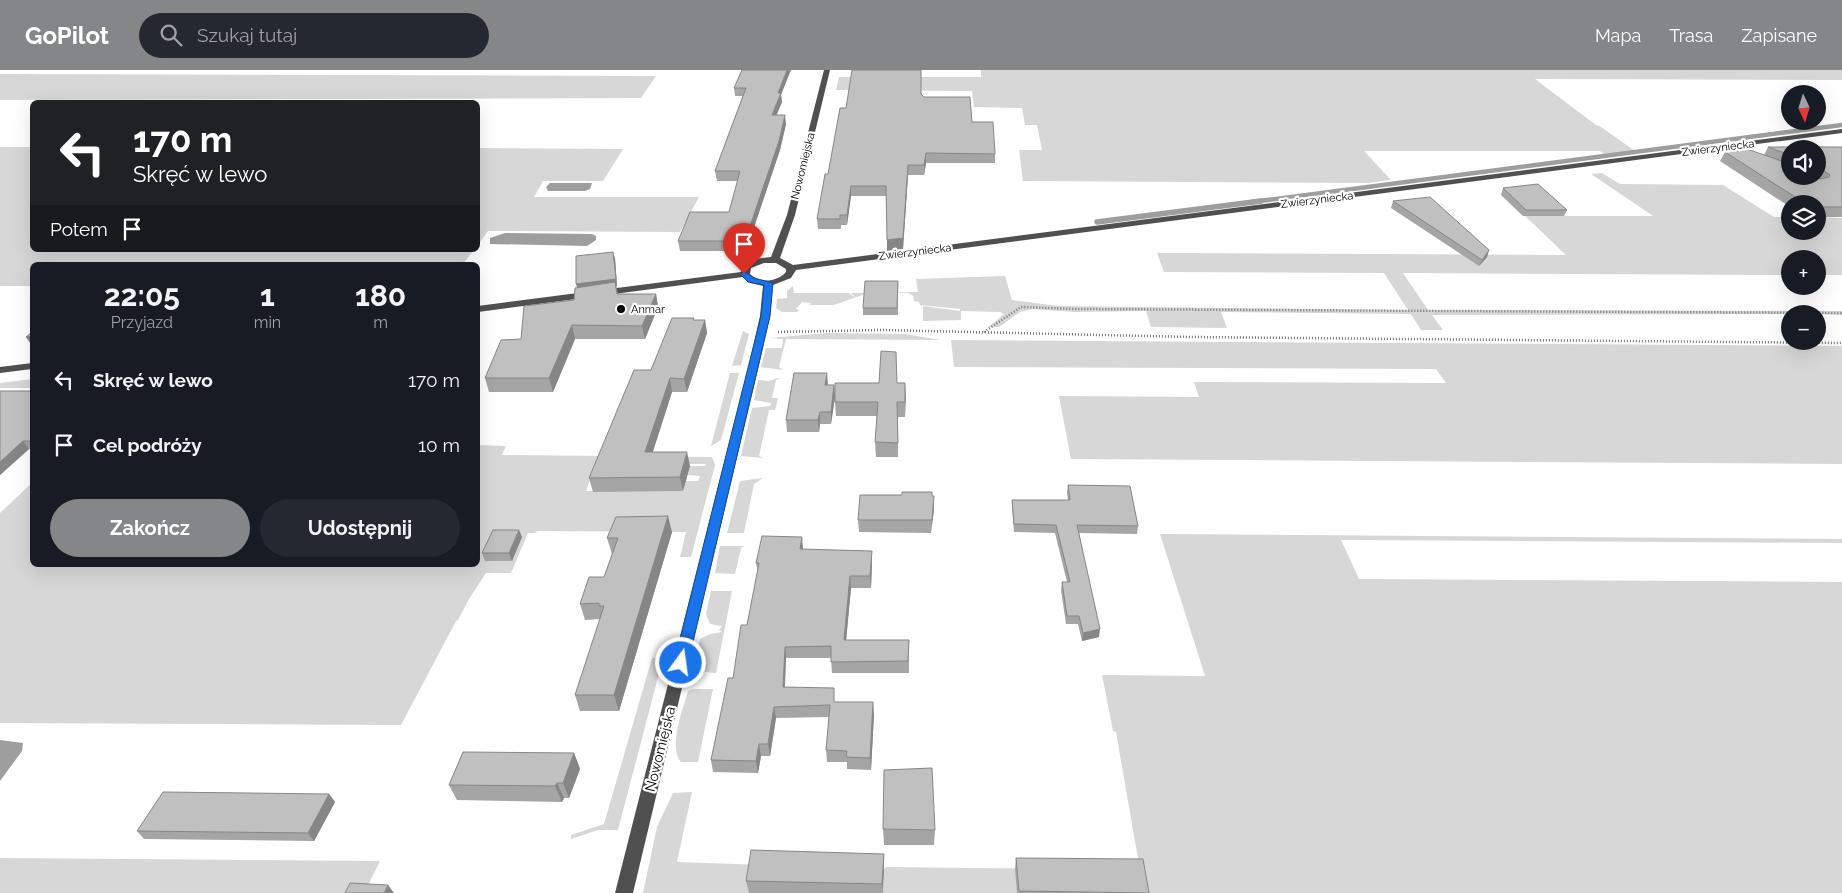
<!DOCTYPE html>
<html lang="pl">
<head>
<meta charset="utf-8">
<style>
  body { margin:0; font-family:Raleway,sans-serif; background:#242831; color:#f1f3f6; height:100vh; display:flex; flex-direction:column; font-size:19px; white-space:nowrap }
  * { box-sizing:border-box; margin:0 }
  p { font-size:16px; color:#9ea1a6 }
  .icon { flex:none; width:28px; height:28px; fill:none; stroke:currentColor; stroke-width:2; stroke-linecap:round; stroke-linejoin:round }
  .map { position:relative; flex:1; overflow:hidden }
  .side { position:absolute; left:30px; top:192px; width:450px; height:305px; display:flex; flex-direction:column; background:#171b24; border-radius:8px; box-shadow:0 5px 20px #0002 }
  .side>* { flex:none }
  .hud { position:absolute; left:30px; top:30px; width:450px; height:152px; border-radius:8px; box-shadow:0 5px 20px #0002; background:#202124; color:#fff; overflow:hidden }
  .needle { width:32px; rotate:176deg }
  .buttons { position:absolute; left:1781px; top:15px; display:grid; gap:10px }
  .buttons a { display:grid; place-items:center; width:45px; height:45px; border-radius:50%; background:#171b24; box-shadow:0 5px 20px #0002; font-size:25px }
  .pin { position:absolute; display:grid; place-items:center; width:42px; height:42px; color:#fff; margin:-51px -21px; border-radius:50% 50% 50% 0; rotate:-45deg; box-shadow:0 0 5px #0007 }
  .pin .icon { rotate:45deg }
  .me { position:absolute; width:55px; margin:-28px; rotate:14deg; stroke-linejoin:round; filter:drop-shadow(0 0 4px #0008) }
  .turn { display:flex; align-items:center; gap:18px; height:105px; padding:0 20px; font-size:22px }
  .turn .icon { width:65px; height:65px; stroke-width:2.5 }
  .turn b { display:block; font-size:35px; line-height:42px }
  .then { display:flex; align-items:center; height:48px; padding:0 20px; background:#0003; gap:10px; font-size:19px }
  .eta { display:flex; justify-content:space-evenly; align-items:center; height:85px; text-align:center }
  .eta b { font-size:30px; font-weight:700; line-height:35px }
  .action { display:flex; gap:10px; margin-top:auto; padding:10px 20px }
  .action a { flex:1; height:58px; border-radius:30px; background:#858687; color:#fff; font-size:20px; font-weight:700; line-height:58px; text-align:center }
  .action a+a { background:#242831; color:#f1f3f6 }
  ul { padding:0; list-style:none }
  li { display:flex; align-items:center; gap:15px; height:65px; padding:0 20px }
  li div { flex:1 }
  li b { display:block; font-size:19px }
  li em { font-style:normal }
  header { display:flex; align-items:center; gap:30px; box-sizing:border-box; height:70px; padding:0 25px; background:#858687; color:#fff }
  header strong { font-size:24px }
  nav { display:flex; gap:28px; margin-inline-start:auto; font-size:18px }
  .search { width:350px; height:45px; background:#242831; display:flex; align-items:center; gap:12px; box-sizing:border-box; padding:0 18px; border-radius:28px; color:#9ea1a6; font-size:19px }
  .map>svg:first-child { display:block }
  .green { fill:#d7d7d7; fill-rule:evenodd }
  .water { fill:#9e9e9e }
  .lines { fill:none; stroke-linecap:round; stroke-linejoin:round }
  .stream-far1 { stroke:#9e9e9e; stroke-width:4.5 }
  .stream { stroke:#9e9e9e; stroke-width:5.5 }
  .path { stroke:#727272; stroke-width:2.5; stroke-dasharray:1 2; stroke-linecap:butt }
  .minor { fill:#505050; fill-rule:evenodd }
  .wall { fill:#a5a5a5; fill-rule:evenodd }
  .shaded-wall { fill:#868686 }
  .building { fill:#c0c0c0; stroke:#868686 }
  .route { fill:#1a73e8; stroke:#114b97 }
  .poi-dot { fill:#000; stroke:#fff; stroke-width:2 }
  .labels { text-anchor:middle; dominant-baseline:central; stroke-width:4.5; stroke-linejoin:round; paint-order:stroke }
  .far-street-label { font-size:11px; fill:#000; stroke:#fff }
  .far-poi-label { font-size:11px; fill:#000; stroke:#fff; text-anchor:start }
  .street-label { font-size:14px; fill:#000; stroke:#fff }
</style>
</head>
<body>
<header>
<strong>GoPilot</strong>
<div class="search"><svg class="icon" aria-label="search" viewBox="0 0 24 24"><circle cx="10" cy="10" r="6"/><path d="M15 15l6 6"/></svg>Szukaj tutaj</div>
<nav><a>Mapa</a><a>Trasa</a><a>Zapisane</a></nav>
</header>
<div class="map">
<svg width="1842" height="823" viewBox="0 0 1842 823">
  <rect width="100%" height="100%" fill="#fff"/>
  <!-- green -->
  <path class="green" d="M981 0H1842V10L1535 9 1596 55 1601 57 1635 81 1605 85 1600 81H1364L1391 110 1369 113 1023 111 1019 80H1042L1037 55H1025L1022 38 974 37 972 21 836 20 839 7H981Z
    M0 4 656 6 641 28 0 30Z
    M0 77H32V180H474L462 195H32V216H0Z
    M478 78 623 79 603 111H543L534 127H699L680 162 488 161 478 175Z
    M1602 103 1620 114 1723 115 1774 147H1790V161H1818V147L1842 148V205H1818V189H1790V205L1403 203 1428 240 1834 241H1842V245L1818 244 1432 245 1443 260H1421L1411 244 1221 242 1227 258 1151 257 1146 241 1074 242 1032 239 1020 242 999 257H988L1003 245 1004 244 1000 242 961 241V250L923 251V236L960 241V239L920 235 919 232 914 231 913 226 908 223H868L834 235H810L811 233 802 232 796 239 799 240 797 242H782L776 238 777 229 787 228V221L793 216 794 223H848L855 227 851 223 918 222 916 209 1005 206 1012 230 1058 236 1408 240 1384 203 1164 202 1157 183 1566 185 1525 146H1653L1591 104Z
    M743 261 749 264 741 295 732 296Z
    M828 263 905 264 940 270 786 269 779 297 783 300 761 297 766 278H782L783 269 769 268Z
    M951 270 1842 276V394L1071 389 1059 326 1199 327 1194 312 1446 313 1436 299 954 297Z
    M730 303H739L721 370 711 376Z
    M778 308H780L776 310 772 328H778L775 340H769L759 386 763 388 741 386 752 338 770 336 771 333 754 330 758 310 769 311Z
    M32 309V318H0V313Z
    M478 375 506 376 502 385 712 387 715 395 691 487H680L686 462 537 461 535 463H528L511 503H486L469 529 458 550 456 551 401 655 0 653V443L32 413V495H478ZM650 394H706L705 396H690L688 405 700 406 698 411H686L683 421H586L591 407Z
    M763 408 754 414 744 463H727L740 411Z
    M1160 464 1842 469V473L1341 470 1359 509 1842 512V823H643L657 757 673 723 692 722 677 792 884 799 886 797 1140 800 1116 662 1113 661 1102 605 1205 606Z
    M720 476H745L741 478 735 504 715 503Z
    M711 521H732L716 603 693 601 700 569 710 564 722 562 719 560 722 556 710 554 706 544Z
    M652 588H663L618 760H598L571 769V765L604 754Z
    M693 619H713L698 692H681C668 677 683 639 688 621Z
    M0 788 380 791 364 823H0Z"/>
  <!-- water -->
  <path class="water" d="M550 113H592L590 119 585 121H548L546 117Z
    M505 163 592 164 596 166V170L587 176 490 174V168Z
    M0 670 23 673 22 681 0 711Z"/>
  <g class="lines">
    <!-- stream-far1 -->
    <path class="stream-far1" d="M1252 132 1842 55"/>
    <!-- stream -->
    <path class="stream" d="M1097 152 1261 131"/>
    <!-- path -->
    <path class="path" d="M778 262 881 260 1191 267 1842 273
      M984 262 1021 237 1075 239 1842 243"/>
    <!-- minor -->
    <path class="minor" d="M824 0H830L795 145 780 188 793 195 1842 59V63L796 200 791 208 773 215 770 246 760 291 633 823H615L750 291 760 246 763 216 751 213 743 207 478 242V236L741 202C744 190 760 188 771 187L787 145ZM764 193H776L786 199V202C777 212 760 214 750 204L751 198Z
      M32 293V299L0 303V297Z"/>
  </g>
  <!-- wall -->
  <path class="wall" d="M742 0 781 25 782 32 776 45 786 54 780 80 746 181H680L678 171 729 142 738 111H717L715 101 743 26H735L734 18Z
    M921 24 924 27 972 52 995 84V93H926L924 105H908L903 179 887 181V126H851L847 155H841V159H818L817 149 828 104 846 38Z
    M1768 77H1842V147H1818V134H1790V137L1720 91 1725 82 1764 85ZM1790 79H1818V106H1790Z
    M1503 118 1567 140 1564 146H1523L1501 125Z
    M1393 131 1489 180 1487 187 1479 196 1391 138Z
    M615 188 617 216H616L618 224H656L658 237 645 269H575L553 322H489L485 308 521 269 574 230 577 217Z
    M898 211V245H863V238Z
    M694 250H705L707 263 687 322H672L653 382 690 396 683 421 593 422 589 408 651 300Z
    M897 313H905V347H898V387H876L875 372 877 346H836L835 332Z
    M828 315H834L835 327 831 354H820L819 362H787L786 350Z
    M0 321H32V379H29L0 405Z
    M1068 415 1138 456 1137 464 1079 463 1099 567 1082 571 1078 554H1066L1061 520 1062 512H1067L1055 463 1014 462 1012 437V430H1068L1067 423Z
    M902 425 934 426V439L931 463 859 462 858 450Z
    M672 462 619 641H580L575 625 600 549 585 550 580 534 604 507 613 484H612L607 468Z
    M522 467 512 491H485L482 483Z
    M803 479 872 493 871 518H851L846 570H909V603H832L831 588H786L785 617 874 644 871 700 847 699V692H827L826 680 829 647 776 648 770 686H761L758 703 713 702 711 690 747 555 758 502 756 493Z
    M574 683 580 699 569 728H564L562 732 457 730 449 715Z
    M329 724 335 732 314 771 144 769 137 761Z
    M883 759 935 760 934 775H884Z
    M884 784V799L883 823H749L746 811Z
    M1016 788 1149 823H1017L1015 799Z"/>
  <!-- shaded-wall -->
  <path class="shaded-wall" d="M787 0H791L781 25 782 32 773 54 772 45 778 23Z
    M785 45 786 54 780 80 746 181 745 171Z
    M926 83V93L924 105V95Z
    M908 95V105L903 179 887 181V170Z
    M851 116V126L847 155V145Z
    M1489 180 1487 187 1479 196 1482 190Z
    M613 182 615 188 617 216H616L618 225 578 221 576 214Z
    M656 224 658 237 645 269 642 256Z
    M705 250 707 263 687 322 684 309Z
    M572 255 575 269 553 322 549 308Z
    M32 266V276L26 267Z
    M827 303 828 315 826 327 825 315Z
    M670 308 672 322 648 396 645 382Z
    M905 313 906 328 905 347Z
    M834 315 835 327 831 354V342Z
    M820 342V354L819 362 818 350Z
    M23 371 29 379 0 405V392Z
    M687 382 690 396 683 421 680 407Z
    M934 426V439L931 463 932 450Z
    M668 446 672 462 619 641 614 625Z
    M519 460 522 467 512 491 509 483Z
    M802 467 803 478 801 491 800 479Z
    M872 481V493L871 518 870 506Z
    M850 506 851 518 845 582 844 570Z
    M1100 559 1099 567 1082 571 1083 563Z
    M785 577 786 588 784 629 783 617Z
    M873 632 874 644 871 700 870 688Z
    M774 637 776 648 770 686 768 674Z
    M759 674 761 686 758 703 756 691Z
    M574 683 580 699 569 728 563 713Z
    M557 713 564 728 562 732 555 716Z
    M329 724 335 732 314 771 308 763Z
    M884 784V799L882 823V814Z
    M388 815 394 823H384Z"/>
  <!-- building -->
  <path class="building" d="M742 0H787L778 23H781L772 45H785L779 71 745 171H678L690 142H729L740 101H715L746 18H734Z
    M852 0H921V24L924 27H970L972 52H993L995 84 926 83 924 95H908L903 168 887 170 886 116H851L847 145H840V149H817L825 104H828L840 38H846Z
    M1768 77H1842V137H1818V134H1806L1725 82 1747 79 1790 94V106H1816L1820 109 1829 107 1830 105 1818 97V79H1790V85Z
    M1538 114 1567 140H1526L1503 118Z
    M1430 127 1489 180 1482 190 1393 131Z
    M613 182 616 209 576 214V186Z
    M865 211H898L897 238H863Z
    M615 212 617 224H656L642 256 572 255 549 308H485L501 270 521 269 524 236 574 230 575 218Z
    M672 248H694L693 250H705L684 309 670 308 645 382H687L680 407 589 408 634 300H651Z
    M32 262V266L26 267Z
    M881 281 896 282 897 313H905V332H897L898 373 875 372 878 332H835V313H879Z
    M794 303H827L825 315H834L831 342H820L818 350H786Z
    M0 321H32V371H23L0 392Z
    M1068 415 1130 416 1138 456 1077 455 1100 559 1083 563 1079 546H1067L1062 512H1070L1056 455 1014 454 1012 430H1070Z
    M902 422H932V426H934L932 450H858L860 425H902Z
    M668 446 614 625H575L604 536H599V533L580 534 589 507H604L618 468H607L616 447Z
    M493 460H519L509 483H482Z
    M762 466 802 467 800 479 872 481 870 506H850L844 570H909L908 591 831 592V576L785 577 783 617 834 618V632H873L870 688 846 687 847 681 826 680 830 635 774 637 768 674H759L756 691 711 690 728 608H733L741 555H747L759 493H756Z
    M463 682 574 683 563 713H557L555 716 449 715Z
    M932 698 935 760 883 759 884 700Z
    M163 722 329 724 308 763 137 761Z
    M751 780 884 784 882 814 746 811Z
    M1016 788 1143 789 1149 823 1019 821Z
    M350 813 388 815 384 823H345Z"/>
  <!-- route -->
  <path class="route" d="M744 201 754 208 773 213 770 246 688 593 686 597 681 598 676 597 674 593 761 246 764 215 748 212 740 204Z"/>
  <!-- markers -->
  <circle class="poi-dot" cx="621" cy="239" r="5"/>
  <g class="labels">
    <!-- far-street labels -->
    <g class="far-street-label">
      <text transform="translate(1718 78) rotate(-7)">Zwierzyniecka</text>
      <text transform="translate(803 96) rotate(-76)">Nowomiejska</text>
      <text transform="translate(1317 130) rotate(-7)">Zwierzyniecka</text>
      <text transform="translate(915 182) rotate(-7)">Zwierzyniecka</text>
    </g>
    <!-- far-poi labels -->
    <g class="far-poi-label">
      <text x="631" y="239">Anmar</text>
    </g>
    <!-- street labels -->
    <g class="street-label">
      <text transform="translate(660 679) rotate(-76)">Nowomiejska</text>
    </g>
  </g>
</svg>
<div class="buttons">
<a><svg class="needle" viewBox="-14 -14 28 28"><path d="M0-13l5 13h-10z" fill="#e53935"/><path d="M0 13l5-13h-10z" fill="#9ea1a6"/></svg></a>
<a><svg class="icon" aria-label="sound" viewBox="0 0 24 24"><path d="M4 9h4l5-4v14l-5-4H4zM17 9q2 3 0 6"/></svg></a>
<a><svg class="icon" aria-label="layers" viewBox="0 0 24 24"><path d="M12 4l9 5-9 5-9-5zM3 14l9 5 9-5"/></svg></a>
<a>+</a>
<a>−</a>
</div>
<div class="pin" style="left:744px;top:204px;background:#d93025"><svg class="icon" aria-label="arrive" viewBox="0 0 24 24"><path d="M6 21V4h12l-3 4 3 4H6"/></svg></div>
<svg class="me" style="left:681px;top:593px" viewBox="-20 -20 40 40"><circle r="17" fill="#1a73e8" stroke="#fff" stroke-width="3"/><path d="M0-11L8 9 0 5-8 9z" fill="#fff"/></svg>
<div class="hud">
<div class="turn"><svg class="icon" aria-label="left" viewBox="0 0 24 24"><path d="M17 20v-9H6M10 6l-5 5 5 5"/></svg><div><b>170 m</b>Skręć w lewo</div></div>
<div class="then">Potem<svg class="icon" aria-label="arrive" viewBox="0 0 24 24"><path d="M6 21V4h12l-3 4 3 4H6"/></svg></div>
</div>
<section class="side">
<div class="eta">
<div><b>22:05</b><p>Przyjazd</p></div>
<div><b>1</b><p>min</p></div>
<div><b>180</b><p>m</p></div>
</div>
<ul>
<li><svg class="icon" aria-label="left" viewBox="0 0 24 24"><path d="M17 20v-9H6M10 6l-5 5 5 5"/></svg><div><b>Skręć w lewo</b></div><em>170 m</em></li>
<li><svg class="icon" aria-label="arrive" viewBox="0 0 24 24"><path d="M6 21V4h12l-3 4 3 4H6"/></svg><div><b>Cel podróży</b></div><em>10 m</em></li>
</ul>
<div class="action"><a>Zakończ</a><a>Udostępnij</a></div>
</section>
</div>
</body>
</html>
